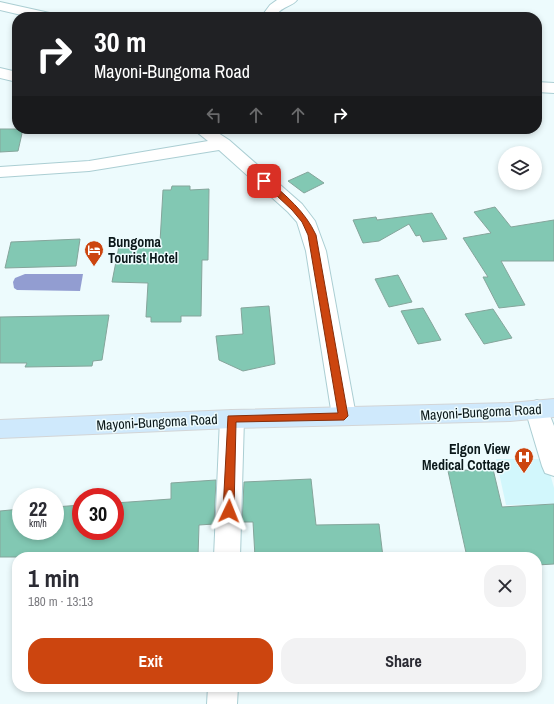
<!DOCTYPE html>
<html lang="en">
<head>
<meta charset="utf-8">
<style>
  body { margin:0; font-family:"Archivo Narrow",sans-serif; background:#f2f2f3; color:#2b2b33; height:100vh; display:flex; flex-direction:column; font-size:15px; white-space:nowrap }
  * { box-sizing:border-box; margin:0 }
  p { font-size:13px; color:#7c7c81 }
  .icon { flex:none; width:22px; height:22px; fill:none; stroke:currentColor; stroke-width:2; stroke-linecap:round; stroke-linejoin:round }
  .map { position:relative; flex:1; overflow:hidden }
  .panel { position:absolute; left:12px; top:552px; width:530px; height:140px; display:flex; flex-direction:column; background:#fff; border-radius:16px; box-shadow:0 2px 6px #0003 }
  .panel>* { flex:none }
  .banner { position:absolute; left:12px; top:12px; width:530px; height:122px; border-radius:16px; box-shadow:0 2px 6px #0003; background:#202124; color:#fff; overflow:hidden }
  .tools { position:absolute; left:498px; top:146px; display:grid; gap:8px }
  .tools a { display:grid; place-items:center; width:44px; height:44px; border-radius:50%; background:#fff; box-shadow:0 2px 6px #0003; font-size:20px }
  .speed { position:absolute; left:12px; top:488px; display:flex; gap:8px; font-size:20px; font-weight:700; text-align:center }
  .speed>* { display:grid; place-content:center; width:52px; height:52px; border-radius:50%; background:#fff; box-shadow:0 2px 6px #0003; line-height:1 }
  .speed small { font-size:10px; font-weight:400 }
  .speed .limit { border:6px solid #d22; background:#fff; color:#111 }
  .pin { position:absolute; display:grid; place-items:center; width:34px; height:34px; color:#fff; margin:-17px; border-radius:8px; box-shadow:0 2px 6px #0006 }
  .me { position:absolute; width:44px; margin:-22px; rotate:2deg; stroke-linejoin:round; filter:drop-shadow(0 0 3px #0008) }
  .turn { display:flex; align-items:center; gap:14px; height:84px; padding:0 16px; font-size:18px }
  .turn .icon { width:52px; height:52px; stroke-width:2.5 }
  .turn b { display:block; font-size:28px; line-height:34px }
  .lanes { display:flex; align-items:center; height:38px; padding:0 16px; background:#0003; justify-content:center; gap:20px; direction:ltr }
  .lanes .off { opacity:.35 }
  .round { display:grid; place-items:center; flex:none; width:42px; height:42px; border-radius:16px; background:#f2f2f3 }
  .headline { display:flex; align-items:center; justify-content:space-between; height:68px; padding:0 16px }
  h1 { font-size:24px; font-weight:700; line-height:30px }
  .button { display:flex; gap:8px; margin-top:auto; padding:8px 16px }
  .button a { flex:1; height:46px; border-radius:16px; background:#cc450f; color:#fff; font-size:16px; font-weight:700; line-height:46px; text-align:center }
  .button a+a { background:#f2f2f3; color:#2b2b33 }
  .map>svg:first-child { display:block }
  .built { fill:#d2f7fc }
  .water { fill:#929dd1 }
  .building { fill:#82c8b3; stroke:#85a59b }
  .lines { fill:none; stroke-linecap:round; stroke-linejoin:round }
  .minor-casing { stroke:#abced3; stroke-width:2 }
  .primary-casing { stroke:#d3d5d6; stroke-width:2 }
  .minor { fill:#fff; fill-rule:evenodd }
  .primary { fill:#cfe9fc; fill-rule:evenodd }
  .route { fill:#cc450f; stroke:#852d0a }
  .labels { text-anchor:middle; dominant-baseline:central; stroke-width:3; stroke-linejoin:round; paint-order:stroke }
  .poi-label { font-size:14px; font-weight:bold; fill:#0b181a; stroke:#edfbfd; text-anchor:start }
  .street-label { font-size:14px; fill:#0b181a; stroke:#edfbfd }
</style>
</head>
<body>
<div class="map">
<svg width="554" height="704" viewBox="0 0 554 704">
  <rect width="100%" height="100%" fill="#edfbfd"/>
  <!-- built -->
  <path class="built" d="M496 459H546L554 488V504L506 505Z"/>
  <!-- water -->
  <path class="water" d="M25 274H83L80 291 17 290 14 288 13 282 15 278Z"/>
  <!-- building -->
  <path class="building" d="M0 129H23L18 151 0 152Z
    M308 172 324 183 304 193 288 181Z
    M172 186H190V190L209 189 208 260H202L201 316H181V322H151V317H146L148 283 112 282 120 241 160 242 163 190H171Z
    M495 207 511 227 554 220V261H501L525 305 499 308 483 277H488L463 238 491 233 474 212Z
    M432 213 447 239 423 242 420 235 416 236 409 224 379 241 363 243 353 220 376 217 377 220Z
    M80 239 76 266 5 268 11 242Z
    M398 275 412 302 389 307 375 279Z
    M269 306 275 364 243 371 219 360 216 336 243 334 241 308Z
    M423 308 431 322 441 340 418 344 401 311Z
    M493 309 512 338 484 344 465 314Z
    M109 315 102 360 93 361 92 366 25 367 27 363H0V317Z
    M493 469 502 507 554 504V564L537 565V557L534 555 467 557 448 471Z
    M311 479 316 525 379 524 383 557H255L253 522H242L244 482Z
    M216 480 214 524 199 525 198 557H0V511L21 509V531H55V507L81 505V531H115V503L171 499V483Z"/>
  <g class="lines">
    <defs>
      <path id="minor" d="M277 0H297C292 7 281 6 275 17H261L270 5Z
        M0 2 54 14 56 17H30L0 10Z
        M0 68 17 72V82L0 78Z
        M537 82 554 83V93L537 92Z
        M193 129H212L229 140 302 204 315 221 326 251 356 416 352 422 344 425 336 422 332 416 306 251 297 222 288 212 219 150 89 171 0 177V167L89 161 208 141Z
        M537 400 545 403 554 426V476L545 473 542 466 525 409 529 403Z
        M232 410 240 413 244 419 240 557H214L220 419 224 413Z
        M208 687H238L237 704H207Z"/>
      <path id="primary" d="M554 399V417L510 421 232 428 0 438V420L232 410 510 403Z"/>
    </defs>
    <!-- minor casing -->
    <use href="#minor" class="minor-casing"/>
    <!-- primary casing -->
    <use href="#primary" class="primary-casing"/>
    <!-- minor -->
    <use href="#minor" class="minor"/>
    <!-- primary -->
    <use href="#primary" class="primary"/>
  </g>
  <!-- route -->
  <path class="route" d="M262 179H267C286 196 305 211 316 235L348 416 344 420 236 422 234 511 229 515 223 511 228 416 338 413 308 235 302 222 292 210 262 182Z"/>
  <!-- icons -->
  <defs>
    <symbol id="hotel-pin" viewBox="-11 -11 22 30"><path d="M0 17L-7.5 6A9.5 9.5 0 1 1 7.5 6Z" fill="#cc450f" stroke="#edfbfd"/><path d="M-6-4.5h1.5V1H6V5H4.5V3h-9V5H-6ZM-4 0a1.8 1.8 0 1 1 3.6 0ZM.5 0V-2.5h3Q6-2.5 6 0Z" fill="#fff"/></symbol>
    <symbol id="hospital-pin" viewBox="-11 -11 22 30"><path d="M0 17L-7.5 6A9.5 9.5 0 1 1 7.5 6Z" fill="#cc450f" stroke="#edfbfd"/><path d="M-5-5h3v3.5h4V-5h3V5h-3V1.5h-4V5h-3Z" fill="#fff"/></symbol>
  </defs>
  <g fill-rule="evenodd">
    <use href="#hotel-pin" x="83" y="239" width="22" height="30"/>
    <use href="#hospital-pin" x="513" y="446" width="22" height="30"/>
  </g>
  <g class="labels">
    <!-- poi labels -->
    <g class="poi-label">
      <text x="108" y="242">Bungoma<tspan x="108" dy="16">Tourist Hotel</tspan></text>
      <text x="510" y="449" text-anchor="end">Elgon View<tspan x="510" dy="16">Medical Cottage</tspan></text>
    </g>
    <!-- street labels -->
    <g class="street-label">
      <text transform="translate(481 412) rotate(-3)">Mayoni-Bungoma Road</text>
      <text transform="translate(157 422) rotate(-3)">Mayoni-Bungoma Road</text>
    </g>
  </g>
</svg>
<div class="tools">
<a><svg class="icon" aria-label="layers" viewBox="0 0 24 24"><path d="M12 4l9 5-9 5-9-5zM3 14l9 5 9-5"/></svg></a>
</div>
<div class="speed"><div>22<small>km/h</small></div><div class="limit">30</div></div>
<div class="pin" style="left:264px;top:181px;background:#d93025"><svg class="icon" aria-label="arrive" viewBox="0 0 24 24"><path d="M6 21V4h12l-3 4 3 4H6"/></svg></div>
<svg class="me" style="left:229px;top:511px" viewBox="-20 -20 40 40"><path d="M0-17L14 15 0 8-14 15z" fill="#cc450f" stroke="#fff" stroke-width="4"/></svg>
<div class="banner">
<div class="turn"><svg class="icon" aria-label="right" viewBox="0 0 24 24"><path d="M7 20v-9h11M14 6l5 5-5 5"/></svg><div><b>30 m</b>Mayoni-Bungoma Road</div></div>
<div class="lanes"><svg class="icon off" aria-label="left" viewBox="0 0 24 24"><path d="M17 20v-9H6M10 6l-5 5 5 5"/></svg><svg class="icon off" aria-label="ahead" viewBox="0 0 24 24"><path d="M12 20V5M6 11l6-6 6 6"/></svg><svg class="icon off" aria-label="ahead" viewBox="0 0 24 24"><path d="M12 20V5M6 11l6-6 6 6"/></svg><svg class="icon" aria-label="right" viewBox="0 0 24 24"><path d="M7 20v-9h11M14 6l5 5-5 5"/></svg></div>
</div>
<section class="panel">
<div class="headline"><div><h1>1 min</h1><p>180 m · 13:13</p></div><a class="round"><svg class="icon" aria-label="close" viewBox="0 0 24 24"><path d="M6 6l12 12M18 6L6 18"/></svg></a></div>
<div class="button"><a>Exit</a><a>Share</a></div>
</section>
</div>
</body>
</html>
